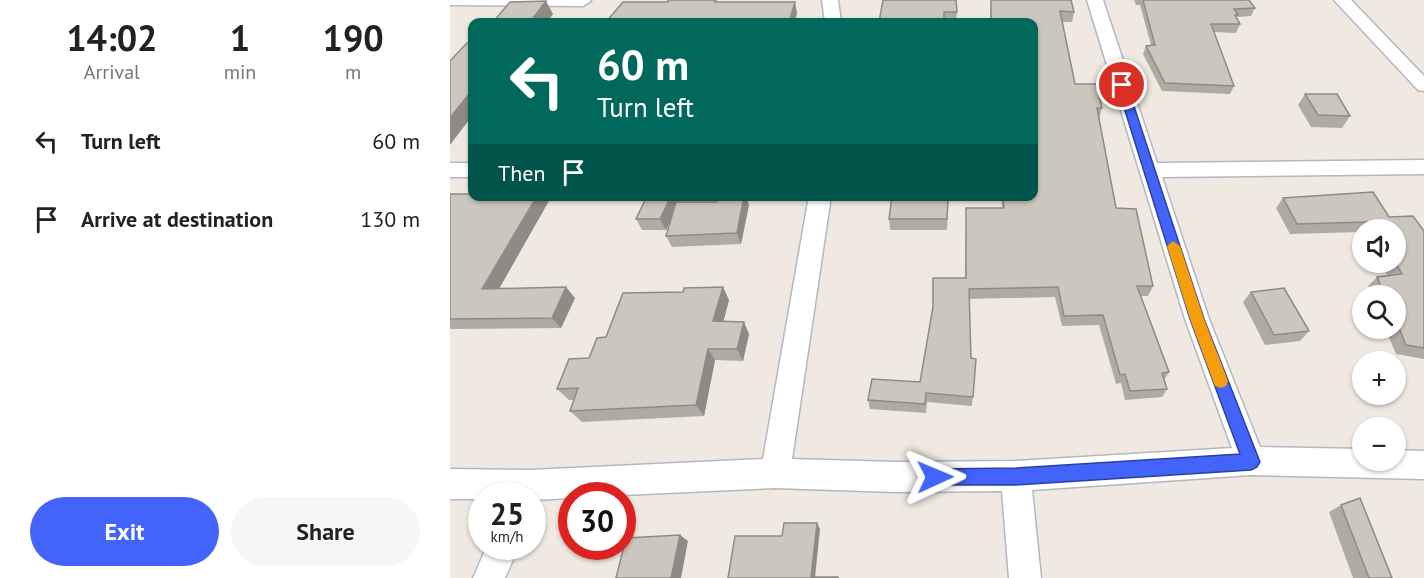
<!DOCTYPE html>
<html lang="en">
<head>
<meta charset="utf-8">
<style>
  body { margin:0; font-family:"PT Sans",sans-serif; background:#f6f6f6; color:#222; height:100vh; display:flex; flex-direction:column; font-size:22px; white-space:nowrap }
  * { box-sizing:border-box; margin:0 }
  p { font-size:20px; color:#767676 }
  .icon { flex:none; width:33px; height:33px; fill:none; stroke:currentColor; stroke-width:2; stroke-linecap:round; stroke-linejoin:round }
  .map { position:relative; flex:1; overflow:hidden }
  .details { display:flex; flex-direction:column; background:#fff; width:450px }
  .details>* { flex:none }
  .guide { position:absolute; left:18px; top:18px; width:570px; height:183px; border-radius:12px; box-shadow:0 2px 4px #0004; background:#00695c; color:#fff; overflow:hidden }
  .buttons { position:absolute; left:902px; top:219px; display:grid; gap:12px }
  .buttons a { display:grid; place-items:center; width:54px; height:54px; border-radius:50%; background:#fff; box-shadow:0 2px 4px #0004; font-size:30px }
  .speed { position:absolute; left:18px; top:482px; display:flex; gap:12px; font-size:30px; font-weight:700; text-align:center }
  .speed>* { display:grid; place-content:center; width:78px; height:78px; border-radius:50%; background:#fff; box-shadow:0 2px 4px #0004; line-height:1 }
  .speed small { font-size:15px; font-weight:400 }
  .speed .limit { border:9px solid #d22; background:#fff; color:#111 }
  .pin { position:absolute; display:grid; place-items:center; width:51px; height:51px; color:#fff; margin:-26px; border:3px solid #fff; border-radius:50%; box-shadow:0 2px 6px #0007 }
  .me { position:absolute; width:66px; margin:-33px; rotate:89deg; stroke-linejoin:round; filter:drop-shadow(0 0 4px #0008) }
  .turn { display:flex; align-items:center; gap:21px; height:126px; padding:0 30px; font-size:27px }
  .turn .icon { width:78px; height:78px; stroke-width:2.5 }
  .turn b { display:block; font-size:42px; line-height:51px }
  .then { display:flex; align-items:center; height:57px; padding:0 30px; background:#0003; gap:12px; font-size:22px }
  .eta { display:flex; justify-content:space-evenly; align-items:center; height:102px; text-align:center }
  .eta b { font-size:36px; font-weight:600; line-height:42px }
  .primary-button { display:flex; gap:12px; margin-top:auto; padding:12px 30px }
  .primary-button a { flex:1; height:69px; border-radius:36px; background:#4264fb; color:#fff; font-size:24px; font-weight:600; line-height:69px; text-align:center }
  .primary-button a+a { background:#f6f6f6; color:#222 }
  ul { padding:0; list-style:none }
  li { display:flex; align-items:center; gap:18px; height:78px; padding:0 30px }
  li div { flex:1 }
  li b { display:block; font-size:22px }
  li em { font-style:normal }
  main { display:flex; flex:1; min-height:0 }
  .map>svg:first-child { display:block }
  .lines { fill:none; stroke-linecap:round; stroke-linejoin:round }
  .street-casing { stroke:#b4b7c1; stroke-width:3 }
  .street { fill:#fff; fill-rule:evenodd }
  .wall { fill:#afaba4 }
  .shaded-wall { fill:#8e8b86 }
  .building { fill:#cbc7bf; stroke:#8e8b86; stroke-width:1.5 }
  .route { fill:#4264fb; stroke:#2b41a3; stroke-width:1.5 }
  .slow { fill:#f59e0b }
</style>
</head>
<body>
<main>
<section class="details">
<div class="eta">
<div><b>14:02</b><p>Arrival</p></div>
<div><b>1</b><p>min</p></div>
<div><b>190</b><p>m</p></div>
</div>
<ul>
<li><svg class="icon" aria-label="left" viewBox="0 0 24 24"><path d="M17 20v-9H6M10 6l-5 5 5 5"/></svg><div><b>Turn left</b></div><em>60 m</em></li>
<li><svg class="icon" aria-label="arrive" viewBox="0 0 24 24"><path d="M6 21V4h12l-3 4 3 4H6"/></svg><div><b>Arrive at destination</b></div><em>130 m</em></li>
</ul>
<div class="primary-button"><a>Exit</a><a>Share</a></div>
</section>
<div class="map">
<svg width="974" height="578" viewBox="0 0 974 578">
  <rect width="100%" height="100%" fill="#efe9e1"/>
  <g class="lines">
    <defs>
      <path id="street" d="M0 0H140L141 1 133 6 0 5Z
        M372 0H388L391 22H375Z
        M637 0H653L707 163 974 160V174L712 177 759 319 810 447 912 449V460H945V450L974 451V479L801 475 582 490 591 578H559L552 491 445 492 325 488 172 495H122V498L82 500V495H32V499H0V469L80 470 313 459 359 196H381L342 459 445 462 566 461 782 448 735 319Z
        M884 0H901L974 76V91L968 90Z
        M0 163H22V177H0Z
        M37 546H69L55 578H23Z"/>
    </defs>
    <!-- street casing -->
    <use href="#street" class="street-casing"/>
    <!-- street -->
    <use href="#street" class="street"/>
  </g>
  <!-- wall -->
  <path class="wall" d="M433 0 507 12 506 22H429Z
    M541 0 621 2 624 12 622 22H612L625 84 652 108 649 119 666 208 703 286 698 296H691L719 372 714 380 717 389 712 397 675 400 671 383 666 384 649 325 612 326 605 297 519 299 521 358 526 359 522 406 477 402 476 413 420 409 418 400 470 382 515 278 516 208H552L551 196H584V22H540Z
    M684 0H799L805 8 801 16 787 17V19L790 24 786 33 764 32 784 86 780 94 712 91 693 54 696 46 701 45 690 5H686Z
    M855 94 900 116 892 128 861 127 848 105Z
    M0 194 100 199 49 289 125 298 111 328 0 329Z
    M499 196 497 230H440L439 219Z
    M833 198 939 217 974 231V359L946 354 935 328H945V296H922L918 286 927 277 938 276 929 262H945V230H912V235L910 232 840 234 826 208Z
    M228 202 299 205 291 244 222 247 216 236 221 220 216 230H192L186 219Z
    M801 292 859 331 850 341 815 345 793 302Z
    M279 300 273 322 299 334 293 361 265 360 254 416 132 422 120 411 124 400H119L107 389 139 358 156 337Z
    M891 505 942 578H903L879 512Z"/>
  <!-- shaded-wall -->
  <path class="shaded-wall" d="M96 1 103 14 97 22H80Z
    M345 2 347 13 345 22H339Z
    M22 90V116L0 145V118Z
    M87 196H98L100 199 43 299 32 289Z
    M221 196H226L229 202 216 230 210 219Z
    M294 196H296L299 205 291 244 287 233Z
    M116 287 125 298 111 328 102 318Z
    M273 287 279 300 270 334 263 321Z
    M294 322 299 334 293 361 287 349Z
    M258 349 265 360 254 416 246 405Z
    M367 523 370 529 365 578 361 577Z
    M230 535 238 541 231 578H221Z"/>
  <!-- building -->
  <path class="building" d="M218 0H266L265 2H345L339 22H156L173 2H218Z
    M433 0H506L507 12H494V22H429Z
    M541 0H621L624 12 610 11 625 84H646L652 108H647L666 208 686 209 703 286H687L719 372 712 373 717 389 680 391 675 374 670 375 653 315 614 316 608 287 519 289 521 358 526 359 523 397 476 393 475 404 418 400 422 379 470 382 483 307V278H516V208H554L553 196H584V22H541Z
    M693 0H799L805 8 784 9 788 15H785L790 24H761L784 86 715 83 696 46 705 45Z
    M96 1 80 22H43L60 2Z
    M17 43H22V90L0 118V61Z
    M855 94H887L900 116 868 115Z
    M923 192 939 217 963 216 974 231V348L956 345 945 318V296H935L927 277 952 274 945 262V230H923L918 222 847 224 833 198Z
    M0 194H22V196H87L32 289 116 287 102 318 0 319Z
    M197 196H221L210 219H186Z
    M269 196H294L287 233 216 236 226 202H267Z
    M442 196H498L497 219H439Z
    M273 287 263 321 294 322 287 349H258L246 405 120 411 128 388 107 389 119 359 139 358 147 338 156 337 173 293 233 292 234 288Z
    M834 288 859 331 824 335 801 292Z
    M910 498 942 578H919L891 505Z
    M334 523H367L361 577H388V578H278L285 536H332Z
    M230 535 221 578H166L176 538Z"/>
  <!-- route -->
  <path class="route" d="M672 82 677 85 754 319 810 462 807 467 801 470 566 485H485L479 483 477 477 479 471 485 469 566 468 790 454 740 319 667 85Z"/>
  <!-- slow -->
  <path class="slow" d="M723 241 730 246 754 319 778 381 776 386 771 388 765 386 763 381 740 319 717 246Z"/>
</svg>
<div class="buttons">
<a><svg class="icon" aria-label="sound" viewBox="0 0 24 24"><path d="M4 9h4l5-4v14l-5-4H4zM17 9q2 3 0 6"/></svg></a>
<a><svg class="icon" aria-label="search" viewBox="0 0 24 24"><circle cx="10" cy="10" r="6"/><path d="M15 15l6 6"/></svg></a>
<a>+</a>
<a>−</a>
</div>
<div class="speed"><div>25<small>km/h</small></div><div class="limit">30</div></div>
<div class="pin" style="left:672px;top:85px;background:#d93025"><svg class="icon" aria-label="arrive" viewBox="0 0 24 24"><path d="M6 21V4h12l-3 4 3 4H6"/></svg></div>
<svg class="me" style="left:485px;top:477px" viewBox="-20 -20 40 40"><path d="M0-17L14 15 0 8-14 15z" fill="#4264fb" stroke="#fff" stroke-width="4"/></svg>
<div class="guide">
<div class="turn"><svg class="icon" aria-label="left" viewBox="0 0 24 24"><path d="M17 20v-9H6M10 6l-5 5 5 5"/></svg><div><b>60 m</b>Turn left</div></div>
<div class="then">Then<svg class="icon" aria-label="arrive" viewBox="0 0 24 24"><path d="M6 21V4h12l-3 4 3 4H6"/></svg></div>
</div>
</div>
</main>
</body>
</html>
